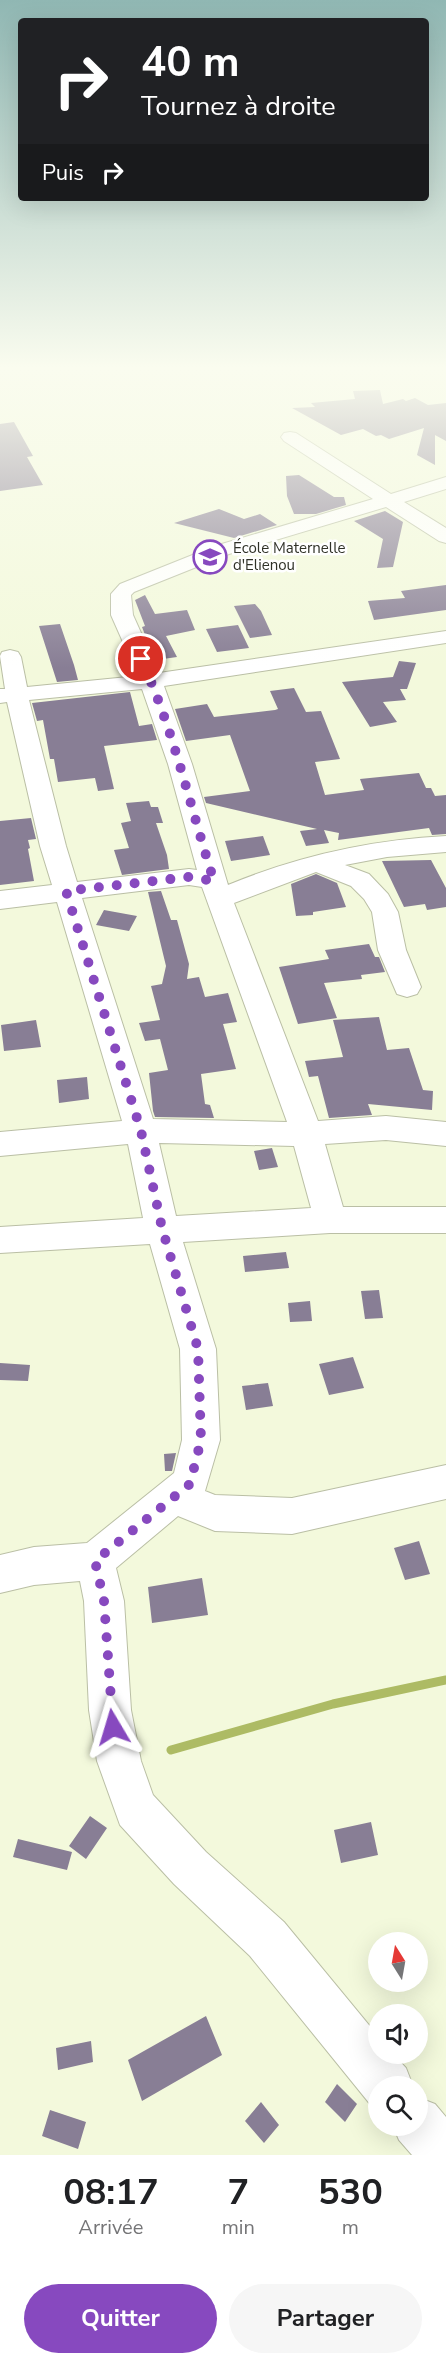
<!DOCTYPE html>
<html lang="fr">
<head>
<meta charset="utf-8">
<style>
  body { margin:0; font-family:"Nunito Sans",sans-serif; background:#f6f6f6; color:#202124; height:100vh; display:flex; flex-direction:column; font-size:22px; white-space:nowrap }
  * { box-sizing:border-box; margin:0 }
  p { font-size:20px; color:#757577 }
  .icon { flex:none; width:33px; height:33px; fill:none; stroke:currentColor; stroke-width:2; stroke-linecap:round; stroke-linejoin:round }
  .map { position:relative; height:2155px; overflow:hidden }
  .drawer { display:flex; flex-direction:column; background:#fff; flex:1 }
  .drawer>* { flex:none }
  .banner { position:absolute; left:18px; top:18px; width:411px; height:183px; border-radius:6px; box-shadow:0 6px 24px #0002; background:#202124; color:#fff; overflow:hidden }
  .needle { width:39px; rotate:349deg }
  .buttons { position:absolute; left:368px; top:1932px; display:grid; gap:12px }
  .buttons a { display:grid; place-items:center; width:60px; height:60px; border-radius:50%; background:#fff; box-shadow:0 6px 24px #0002; font-size:30px }
  .pin { position:absolute; display:grid; place-items:center; width:51px; height:51px; color:#fff; margin:-26px; border:3px solid #fff; border-radius:50%; box-shadow:0 2px 6px #0007 }
  .me { position:absolute; width:66px; margin:-33px; rotate:353deg; stroke-linejoin:round; filter:drop-shadow(0 0 4px #0008) }
  .turn { display:flex; align-items:center; gap:21px; height:126px; padding:0 24px; font-size:27px }
  .turn .icon { width:78px; height:78px; stroke-width:2.5 }
  .turn b { display:block; font-size:42px; line-height:51px }
  .then { display:flex; align-items:center; height:57px; padding:0 24px; background:#0003; gap:12px; font-size:22px }
  .eta { display:flex; justify-content:space-evenly; align-items:center; height:102px; text-align:center }
  .eta b { font-size:36px; font-weight:700; line-height:42px }
  .action { display:flex; gap:12px; margin-top:auto; padding:12px 24px }
  .action a { flex:1; height:69px; border-radius:36px; background:#8749bf; color:#fff; font-size:24px; font-weight:700; line-height:69px; text-align:center }
  .action a+a { background:#f6f6f6; color:#202124 }
  .map>svg:first-child { display:block }
  .lines { fill:none; stroke-linecap:round; stroke-linejoin:round }
  .stream { stroke:#adbb64; stroke-width:9 }
  .building { fill:#887e95 }
  .minor-casing { stroke:#babfa5; stroke-width:2 }
  .minor { fill:#fff; fill-rule:evenodd }
  .route { stroke:#8749bf; stroke-width:10; stroke-dasharray:0 18 }
  .labels { text-anchor:middle; dominant-baseline:central; stroke-width:5; stroke-linejoin:round; paint-order:stroke }
  .far-poi-label { font-size:15px; fill:#2f3127; stroke:#fff; text-anchor:start }
</style>
</head>
<body>
<div class="map">
<svg width="446" height="2155" viewBox="0 0 446 2155">
  <rect width="100%" height="100%" fill="#f3f9dc"/>
  <g class="lines">
    <!-- stream -->
    <path class="stream" d="M171 1750 333 1704 446 1680"/>
  </g>
  <!-- building -->
  <path class="building" d="M380 390 383 404 403 399 406 401 415 398 428 405 446 403V441L435 435V465L417 455 424 428 389 439 381 435 376 436 363 429 341 435 292 408 315 407 311 403 355 399 353 391Z
    M14 422 33 456 27 457 43 485 0 491V424Z
    M299 475 334 497H344L346 505 316 514H294L287 496 286 476Z
    M219 509 244 519 260 514 277 525 234 538 174 523Z
    M385 511 403 522 393 567 377 568 383 539 354 521Z
    M446 585V610L374 620 368 601 405 598 401 591Z
    M145 595 155 614 187 610 195 630 166 636 177 657 156 660 147 640 142 627 145 626 135 600Z
    M255 604 261 611 272 635 250 638 234 606Z
    M60 624 74 665 78 680 57 682 39 626Z
    M238 625 249 648 217 652 206 629Z
    M399 661 416 663 407 689H400L406 700 383 702 397 722 370 727 342 682 393 677Z
    M294 688 306 712 321 711 340 759 315 762 325 795 364 790 360 779 419 773 426 788H431L435 796 446 795V834L432 835 429 828 338 840 339 833 324 830 329 843 306 846 300 831 317 829 206 803 204 797 250 791 230 735 186 741 175 709 207 704 214 717 275 710 278 709 270 691Z
    M130 692 139 726 152 724 157 740 104 746 114 789 98 791 95 778 58 782 54 759H50L43 720 37 721 32 703Z
    M149 801 151 807H158L163 823H156L167 855 169 869 122 875 114 850 129 848 121 823 131 821 126 803Z
    M31 818 36 839 28 840 30 848 28 849 34 881 0 885V821Z
    M263 836 270 855 231 861 225 841Z
    M431 860 446 888V907L427 910 425 904 404 907 382 861Z
    M316 874 337 883 346 907 313 912V915L296 916 291 884Z
    M161 891 171 920H177L189 964 187 979 199 977 205 997 228 993 237 1022 223 1024 236 1069 201 1074 205 1104 210 1105 214 1118 155 1117 153 1111 149 1073 168 1070 160 1039 145 1041 139 1023 160 1020 151 986 162 984 166 966 148 892Z
    M104 910 137 916 129 931 96 925Z
    M369 944 375 957H379L385 972 361 975 362 979 324 983 337 1018 298 1024 279 967 329 959 325 950Z
    M379 1017 387 1050 409 1048 423 1090 433 1091 432 1110 368 1104 372 1115 329 1118 318 1076 309 1077 305 1061 343 1057 333 1020Z
    M36 1020 41 1047 4 1051 1 1025Z
    M87 1077 89 1099 59 1103 57 1080Z
    M272 1148 278 1167 259 1170 254 1151Z
    M286 1252 289 1268 245 1272 243 1256Z
    M379 1290 383 1318 365 1319 361 1291Z
    M310 1301 312 1321 290 1322 288 1303Z
    M353 1357 364 1388 329 1395 319 1364Z
    M0 1363 30 1365 28 1381 0 1380Z
    M268 1383 273 1406 246 1410 242 1386Z
    M176 1453 172 1471H165L164 1454Z
    M419 1541 430 1574 405 1580 394 1548Z
    M202 1578 208 1615 152 1623 148 1587Z
    M90 1816 107 1828 86 1859 69 1846Z
    M371 1822 378 1855 341 1863 334 1830Z
    M18 1839 72 1852 67 1870 13 1857Z
    M206 2016 222 2055 142 2101 128 2060Z
    M91 2041 93 2062 58 2070 56 2048Z
    M337 2084 357 2104 345 2122 325 2102Z
    M261 2102 279 2125 264 2143 245 2121Z
    M50 2110 86 2122 78 2149 42 2136Z"/>
  <g class="lines">
    <defs>
      <path id="minor" d="M290 432 296 433 391 494 446 477V489L404 502 446 528V543L439 541 386 507 229 554 134 592 131 595 133 615 159 673 446 631V643L164 686 192 764 228 885C298 856 370 840 446 836V852L387 857 345 865 369 874 388 894 398 912 406 950 421 987 417 994 407 997 397 994 378 950 372 912 364 899 351 886 316 872 234 903 318 1121 386 1116 446 1122V1146L386 1140 325 1144 343 1207H446V1233H330L183 1242 216 1349 220 1440 205 1491 215 1495 292 1498 446 1465V1499L292 1534 215 1531 178 1516 116 1568 124 1601 131 1710 141 1761 153 1795 206 1852 284 1922 378 2036V2054H393L406 2068 413 2086H378V2107L370 2104 250 1956 174 1884 120 1825 97 1761 89 1710 84 1601 80 1581 34 1585 0 1593V1555L34 1547 87 1543 174 1473 182 1440 180 1349 150 1244 0 1253V1227L143 1218 128 1144 0 1156V1132L122 1121 57 902 0 909V891L52 885 40 846 7 702 0 703V689H5L0 656 2 652 10 650 18 652 21 657 27 687 138 676 111 615V594L120 584 215 546 373 499 284 441 281 437 284 433ZM142 689 168 764 197 870 189 869 77 882 66 846 29 700ZM189 885 202 887 287 1122 153 1119 82 898ZM159 1143 294 1146 311 1208 176 1216Z
        M417 2097 435 2104 446 2117V2155H412L399 2140 393 2126H417Z"/>
    </defs>
    <!-- minor casing -->
    <use href="#minor" class="minor-casing"/>
    <!-- minor -->
    <use href="#minor" class="minor"/>
  </g>
  <!-- sky -->
  <linearGradient id="sky" x2="0" y2="1"><stop stop-color="#90b7b3"/><stop offset="0.55" stop-color="#fafcef"/><stop offset="1" stop-color="#fafcef" stop-opacity="0"/></linearGradient>
  <rect width="446" height="668" fill="url(#sky)"/>
  <g class="lines">
    <!-- route -->
    <path class="route" d="M113 1727 104 1601 95 1561 190 1484 201 1440 198 1349 162 1228 141 1131 66 891 189 877 214 881C190 807 174 730 141 659"/>
  </g>
  <!-- icons -->
  <defs>
    <symbol id="school-ring" viewBox="-11 -11 22 22"><circle r="9.5" fill="#fff" stroke="#8749bf" stroke-width="1.5"/><path d="M0-5L7-2L0 1L-7-2ZM-4 1L0 2.5L4 1V4Q0 6-4 4Z" fill="#8749bf"/></symbol>
  </defs>
  <g fill-rule="evenodd">
    <use href="#school-ring" x="191" y="538" width="38" height="38"/>
  </g>
  <g class="labels">
    <!-- far-poi labels -->
    <g class="far-poi-label">
      <text x="233" y="548">École Maternelle<tspan x="233" dy="17">d'Elienou</tspan></text>
    </g>
  </g>
</svg>
<div class="buttons">
<a><svg class="needle" viewBox="-14 -14 28 28"><path d="M0-13l5 13h-10z" fill="#e53935"/><path d="M0 13l5-13h-10z" fill="#757577"/></svg></a>
<a><svg class="icon" aria-label="sound" viewBox="0 0 24 24"><path d="M4 9h4l5-4v14l-5-4H4zM17 9q2 3 0 6"/></svg></a>
<a><svg class="icon" aria-label="search" viewBox="0 0 24 24"><circle cx="10" cy="10" r="6"/><path d="M15 15l6 6"/></svg></a>
</div>
<div class="pin" style="left:141px;top:659px;background:#d93025"><svg class="icon" aria-label="arrive" viewBox="0 0 24 24"><path d="M6 21V4h12l-3 4 3 4H6"/></svg></div>
<svg class="me" style="left:113px;top:1727px" viewBox="-20 -20 40 40"><path d="M0-17L14 15 0 8-14 15z" fill="#8749bf" stroke="#fff" stroke-width="4"/></svg>
<div class="banner">
<div class="turn"><svg class="icon" aria-label="right" viewBox="0 0 24 24"><path d="M7 20v-9h11M14 6l5 5-5 5"/></svg><div><b>40 m</b>Tournez à droite</div></div>
<div class="then">Puis<svg class="icon" aria-label="right" viewBox="0 0 24 24"><path d="M7 20v-9h11M14 6l5 5-5 5"/></svg></div>
</div>
</div>
<section class="drawer">
<div class="eta">
<div><b>08:17</b><p>Arrivée</p></div>
<div><b>7</b><p>min</p></div>
<div><b>530</b><p>m</p></div>
</div>
<div class="action"><a>Quitter</a><a>Partager</a></div>
</section>
</body>
</html>
